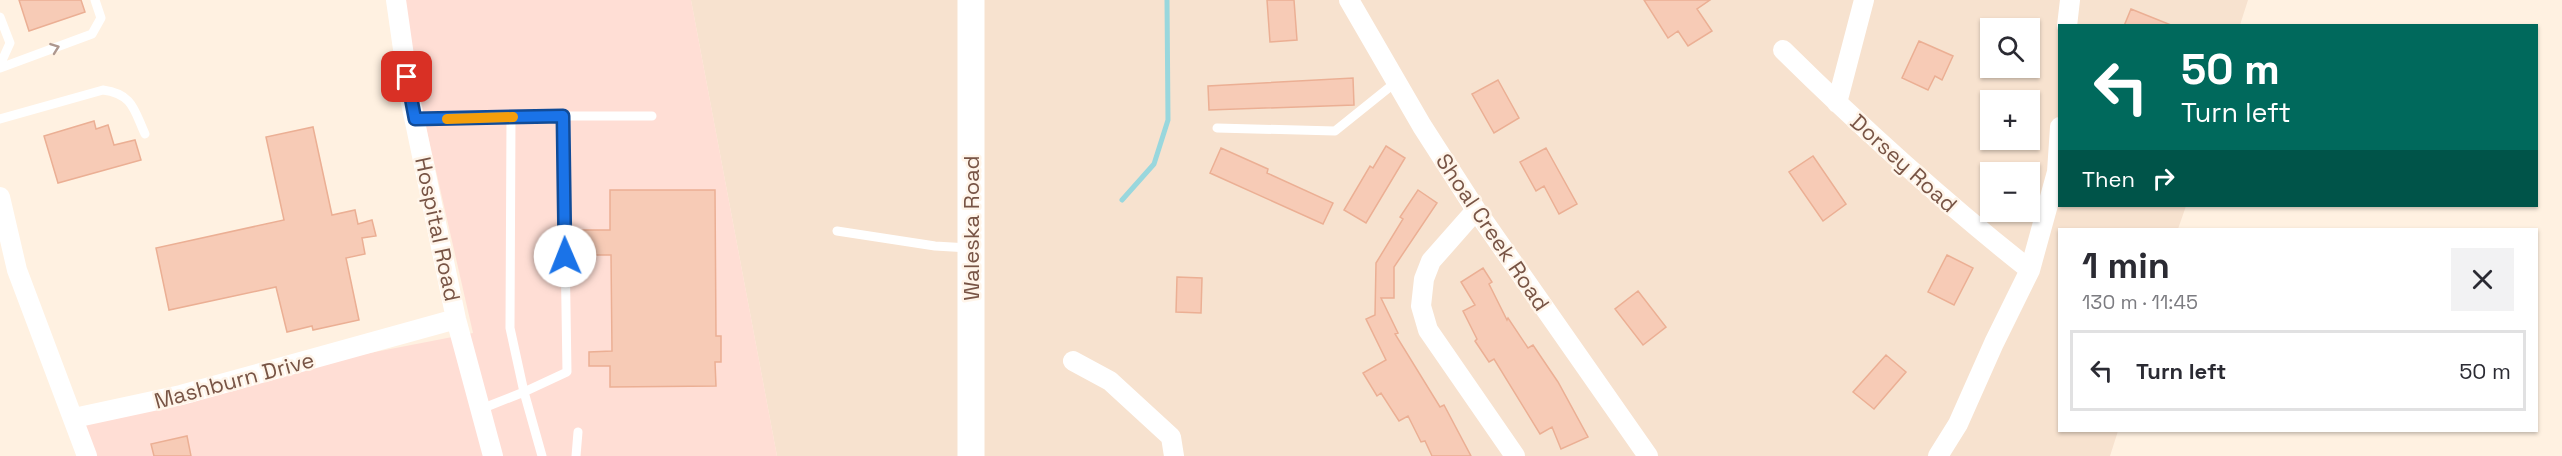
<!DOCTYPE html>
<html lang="en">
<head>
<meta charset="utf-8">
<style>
  body { margin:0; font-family:"Space Grotesk",sans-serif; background:#f2f2f3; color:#2b2b33; height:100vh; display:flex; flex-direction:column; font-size:22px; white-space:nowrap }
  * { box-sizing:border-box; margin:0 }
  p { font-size:20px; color:#7c7c81 }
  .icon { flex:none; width:33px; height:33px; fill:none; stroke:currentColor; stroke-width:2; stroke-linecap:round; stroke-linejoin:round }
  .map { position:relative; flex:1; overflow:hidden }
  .drawer { position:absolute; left:2058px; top:228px; width:480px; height:204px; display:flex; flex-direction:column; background:#fff; border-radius:0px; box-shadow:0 2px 4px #0004 }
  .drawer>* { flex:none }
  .hud { position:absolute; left:2058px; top:24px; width:480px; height:183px; border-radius:0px; box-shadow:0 2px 4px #0004; background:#00695c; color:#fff; overflow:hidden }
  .tools { position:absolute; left:1980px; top:18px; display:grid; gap:12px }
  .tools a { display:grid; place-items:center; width:60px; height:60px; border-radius:0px; background:#fff; box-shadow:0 2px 4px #0004; font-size:30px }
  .pin { position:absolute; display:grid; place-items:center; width:51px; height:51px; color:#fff; margin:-26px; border-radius:12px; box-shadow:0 3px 9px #0006 }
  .me { position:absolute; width:66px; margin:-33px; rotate:359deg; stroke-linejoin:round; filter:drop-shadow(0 0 4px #0008) }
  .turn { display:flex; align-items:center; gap:21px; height:126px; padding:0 24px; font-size:27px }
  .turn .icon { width:78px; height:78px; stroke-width:2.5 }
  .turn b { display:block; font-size:42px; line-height:51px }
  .then { display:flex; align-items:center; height:57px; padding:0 24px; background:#0003; gap:12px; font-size:22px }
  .round { display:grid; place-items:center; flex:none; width:63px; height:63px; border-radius:0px; background:#f2f2f3 }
  .head { display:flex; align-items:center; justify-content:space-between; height:102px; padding:0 24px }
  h1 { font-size:36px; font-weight:800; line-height:45px }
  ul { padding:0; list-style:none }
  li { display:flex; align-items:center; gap:18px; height:81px; margin:0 12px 9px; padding:0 12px; border:3px solid #e1e1e2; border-radius:0px }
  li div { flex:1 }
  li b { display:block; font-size:22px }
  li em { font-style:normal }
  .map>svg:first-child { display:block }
  .residential { fill:#f7e2cf; fill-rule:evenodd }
  .commercial { fill:#ffded5 }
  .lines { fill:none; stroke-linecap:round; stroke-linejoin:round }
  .stream { stroke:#99d7dd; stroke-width:5 }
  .building { fill:#f7cbb6; stroke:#ebaf94; stroke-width:1.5 }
  .lane { stroke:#fff; stroke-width:9 }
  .street { stroke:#fff; stroke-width:20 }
  .secondary { stroke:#fff; stroke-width:27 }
  .oneway { stroke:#ae988f }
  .route-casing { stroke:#114b97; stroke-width:15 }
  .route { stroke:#1a73e8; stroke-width:10 }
  .slow { stroke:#f59e0b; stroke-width:10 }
  .labels { text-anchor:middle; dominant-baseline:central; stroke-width:5; stroke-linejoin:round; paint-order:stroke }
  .street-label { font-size:22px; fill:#785445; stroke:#fff5ea }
</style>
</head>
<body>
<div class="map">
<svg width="2562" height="456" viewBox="0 0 2562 456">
  <rect width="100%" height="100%" fill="#fff1e1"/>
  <!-- residential -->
  <path class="residential" d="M691 0H2248L2240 25 2060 26V206H2186L2178 229 2060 230V430L2118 431 2110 456H777ZM1990 28H2030V68H1990ZM1990 100H2030V140H1990ZM1990 172H2030V212H1990Z"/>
  <!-- commercial -->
  <path class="commercial" d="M397 0H691L777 456H82L67 412 473 333Z"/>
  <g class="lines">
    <!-- stream -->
    <path class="stream" d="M1122 200 1154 164 1168 120 1167 0"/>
  </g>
  <!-- building -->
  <path class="building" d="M19 0H81L85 12 29 31Z
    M1267 0H1294L1297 40 1270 42Z
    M1644 0H1710L1697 9 1712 31 1688 46 1678 31 1668 38Z
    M2131 9 2171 25V26H2124Z
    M1919 41 1953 56 1942 80 1935 76 1928 90 1902 78Z
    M1353 78 1354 105 1209 110 1208 86Z
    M1498 80 1519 118 1494 133 1472 94Z
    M94 121 96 129 108 125 114 145 135 140 141 160 58 183 44 136Z
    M313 127 332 215 355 210 358 224 372 220 376 236 362 238 365 254 346 258 359 320 313 330 312 326 287 332 276 287 169 310 156 248 284 220 266 137Z
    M1386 146 1405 158 1366 223 1344 210 1370 166 1373 168Z
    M1221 148 1268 169 1267 173 1333 203 1323 224 1210 173Z
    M1546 148 1577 204 1559 214 1544 186 1536 191 1520 162Z
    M1813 156 1846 204 1823 221 1789 172Z
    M610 190H715L716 336H721V362H715L716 386 610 387V366H589V352L612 351 611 255H578V230H610Z
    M1418 190 1437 203 1394 267V298H1381L1398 333 1395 334 1440 407 1444 405 1471 456H1432L1425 441 1421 442 1408 416 1399 421 1381 393 1377 396 1363 373 1386 360 1366 319 1375 315 1376 263 1403 219 1400 217Z
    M1947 255 1973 268 1954 305 1928 292Z
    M1483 268 1492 282 1489 284 1507 320 1508 318 1528 348 1533 345 1558 382 1588 437 1561 449 1552 427 1540 434 1494 359 1489 362 1475 341 1477 339 1463 311 1475 305 1461 282Z
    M1177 277 1202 278 1201 313 1176 312Z
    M1638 291 1666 327 1643 345 1615 309Z
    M1886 355 1906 372 1874 409 1853 392Z
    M187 436 191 456H154L151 444Z"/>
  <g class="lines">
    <!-- lane -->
    <path class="lane" d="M0 17 10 43 0 65
      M0 68 92 34 101 18 95 0
      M563 116H652
      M0 119 103 90C133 94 134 110 145 134
      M415 119 563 116 567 372 524 392 510 328 511 117
      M1217 128 1335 131 1396 82
      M837 231 935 246 969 248
      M481 409 524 392 542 456
      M576 456 578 432"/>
    <!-- street -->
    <path class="street" d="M396 0 410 98 456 319 493 456
      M1349 0 1422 126 1476 210 1648 456
      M2067 26 2070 0
      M1783 50C1862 128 1944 202 2030 270
      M1837 103 1864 0
      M0 197 17 270 87 456
      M1476 210 1431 261 1424 279 1421 306 1428 330 1515 456
      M1073 361 1110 381 1171 437 1174 456
      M74 418 181 395 456 319
      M1938 456 1958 424 1994 343 2030 270 2057 172 2060 127"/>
    <!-- secondary -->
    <path class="secondary" d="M971 456V0"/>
  </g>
  <!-- one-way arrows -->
  <defs><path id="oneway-chevron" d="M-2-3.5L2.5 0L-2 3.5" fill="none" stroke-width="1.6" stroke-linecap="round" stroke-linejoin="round" transform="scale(1.5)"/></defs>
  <use class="oneway" href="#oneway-chevron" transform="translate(55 48) rotate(-20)"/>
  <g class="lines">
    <defs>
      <path id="route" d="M407 77 415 119 563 116 565 256"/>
    </defs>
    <!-- route casing -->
    <use href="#route" class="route-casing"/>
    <!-- route -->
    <use href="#route" class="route"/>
    <!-- slow -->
    <path class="slow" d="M447 119 513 117"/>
  </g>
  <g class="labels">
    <!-- street labels -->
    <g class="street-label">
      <text transform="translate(1904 163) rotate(42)">Dorsey Road</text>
      <text transform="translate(971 228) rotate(-90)">Waleska Road</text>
      <text transform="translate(438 229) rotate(78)">Hospital Road</text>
      <text transform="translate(1493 232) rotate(56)">Shoal Creek Road</text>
      <text transform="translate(234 380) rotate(-15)">Mashburn Drive</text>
    </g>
  </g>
</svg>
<div class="tools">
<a><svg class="icon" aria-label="search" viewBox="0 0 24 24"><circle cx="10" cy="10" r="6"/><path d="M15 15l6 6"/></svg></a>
<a>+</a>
<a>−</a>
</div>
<div class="pin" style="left:407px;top:77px;background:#d93025"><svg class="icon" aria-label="arrive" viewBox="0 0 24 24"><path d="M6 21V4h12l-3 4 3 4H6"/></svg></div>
<svg class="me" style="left:565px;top:256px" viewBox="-20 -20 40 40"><circle r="19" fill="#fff"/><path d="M0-13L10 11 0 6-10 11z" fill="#1a73e8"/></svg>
<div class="hud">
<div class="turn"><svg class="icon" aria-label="left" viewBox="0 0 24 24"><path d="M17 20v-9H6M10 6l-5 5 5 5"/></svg><div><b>50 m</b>Turn left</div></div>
<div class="then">Then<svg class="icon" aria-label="right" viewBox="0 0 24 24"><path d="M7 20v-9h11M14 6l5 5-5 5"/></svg></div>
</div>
<section class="drawer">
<div class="head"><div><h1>1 min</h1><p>130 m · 11:45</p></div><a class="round"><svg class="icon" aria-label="close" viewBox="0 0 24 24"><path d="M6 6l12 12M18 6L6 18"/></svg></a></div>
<ul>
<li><svg class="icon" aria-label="left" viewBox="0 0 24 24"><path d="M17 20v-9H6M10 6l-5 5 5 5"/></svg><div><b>Turn left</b></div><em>50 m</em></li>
</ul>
</section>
</div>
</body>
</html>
